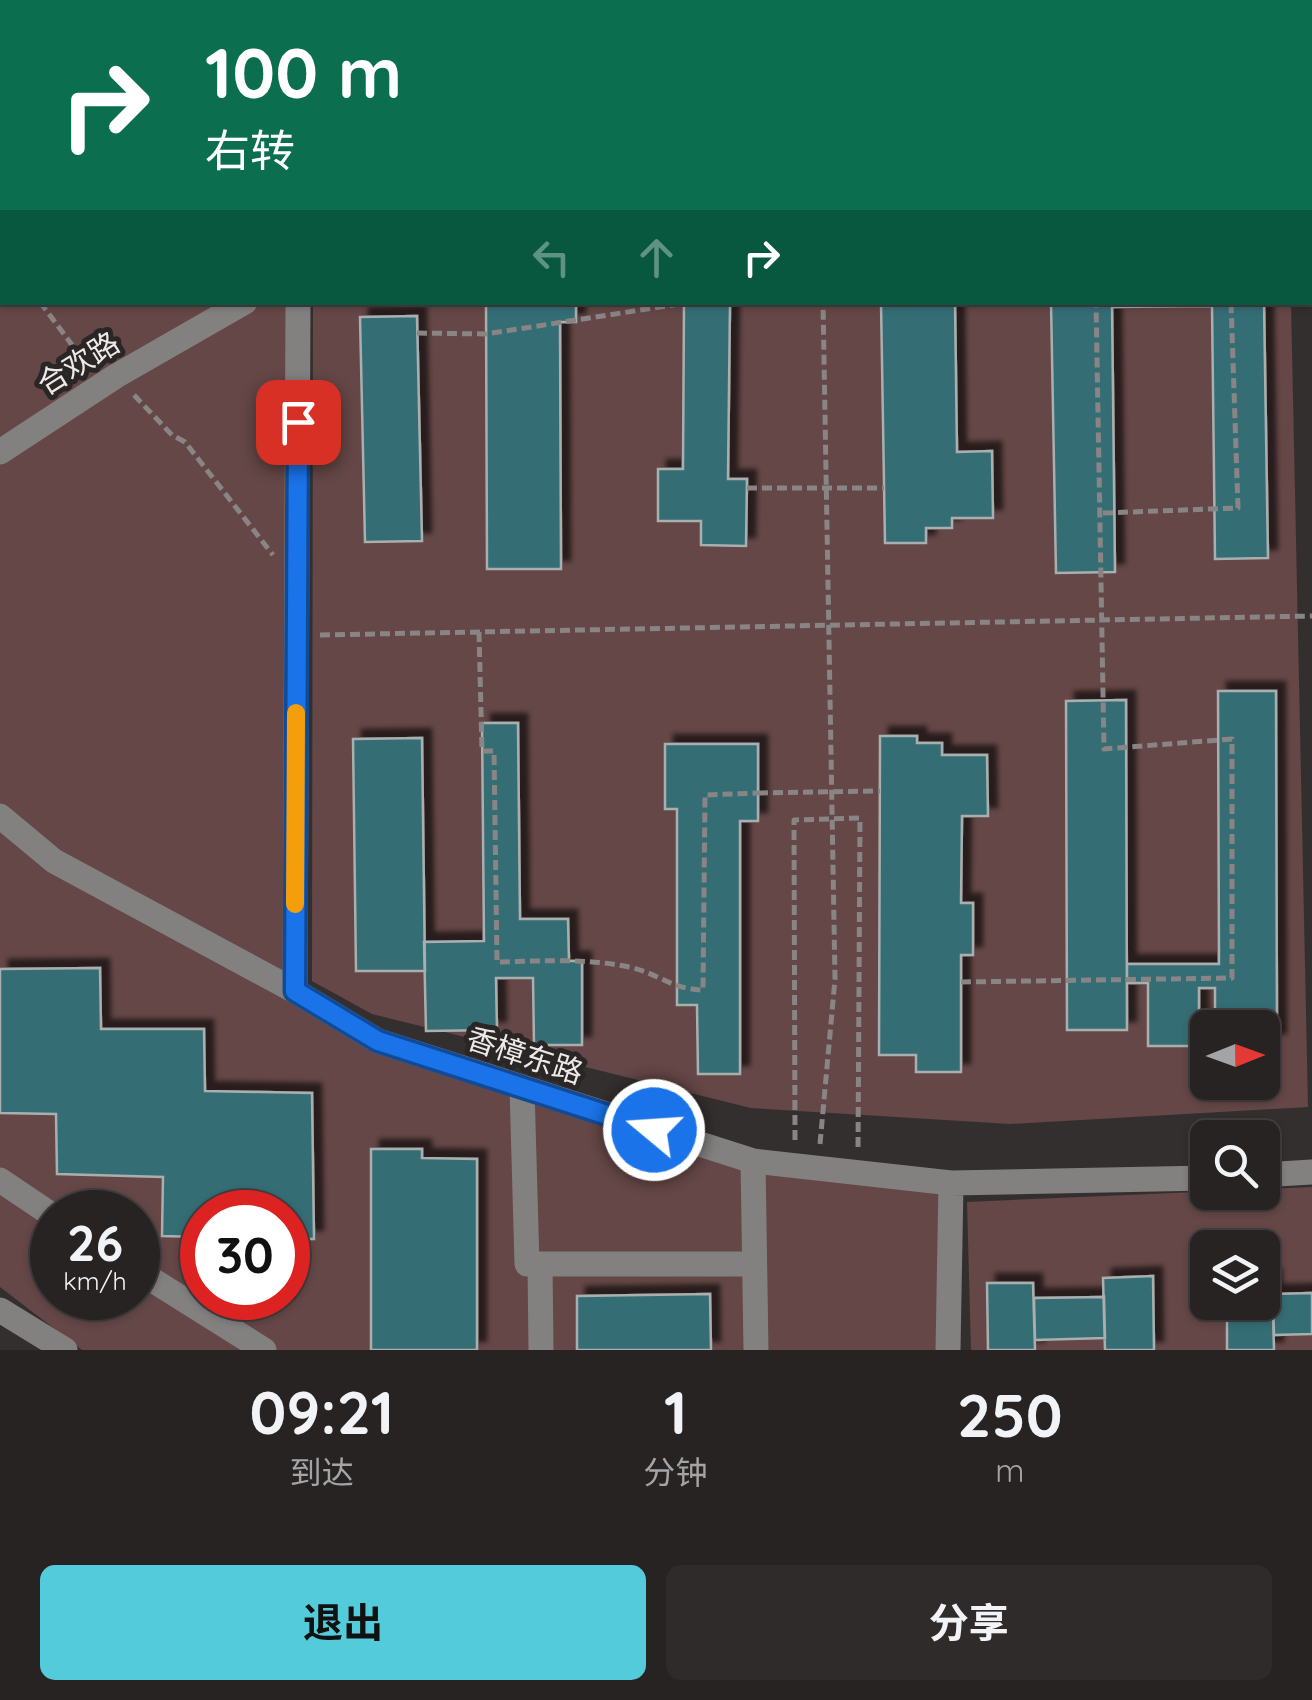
<!DOCTYPE html>
<html lang="zh">
<head>
<meta charset="utf-8">
<style>
  body { margin:0; font-family:Quicksand,"Noto Sans SC",sans-serif; background:#2f2b2b; color:#f1f3f6; height:100vh; display:flex; flex-direction:column; font-size:38px; white-space:nowrap }
  * { box-sizing:border-box; margin:0 }
  p { font-size:32px; color:#a4a4a6 }
  .icon { flex:none; width:55px; height:55px; fill:none; stroke:currentColor; stroke-width:2; stroke-linecap:round; stroke-linejoin:round }
  .map { position:relative; height:1350px; overflow:hidden }
  .drawer { display:flex; flex-direction:column; background:#272323; flex:1 }
  .drawer>* { flex:none }
  .hud { position:absolute; left:0px; top:0px; width:1312px; height:305px; box-shadow:0 2px 8px #0004,0 0 0 2px #434041; background:#0b6e4f; color:#fff; overflow:hidden }
  .needle { width:65px; rotate:89deg }
  .fabs { position:absolute; left:1190px; top:1010px; display:grid; gap:20px }
  .fabs a { display:grid; place-items:center; width:90px; height:90px; border-radius:15px; background:#272323; box-shadow:0 2px 8px #0004,0 0 0 2px #434041; font-size:50px }
  .speed { position:absolute; left:30px; top:1190px; display:flex; gap:20px; font-size:50px; font-weight:700; text-align:center }
  .speed>* { display:grid; place-content:center; width:130px; height:130px; border-radius:50%; background:#272323; box-shadow:0 2px 8px #0004,0 0 0 2px #434041; line-height:1 }
  .speed small { font-size:25px; font-weight:400 }
  .speed .limit { border:15px solid #d22; background:#fff; color:#111 }
  .pin { position:absolute; display:grid; place-items:center; width:85px; height:85px; color:#fff; margin:-42px; border-radius:20px; box-shadow:0 5px 15px #0006 }
  .me { position:absolute; width:110px; margin:-55px; rotate:288deg; stroke-linejoin:round; filter:drop-shadow(0 0 8px #0008) }
  .turn { display:flex; align-items:center; gap:35px; height:210px; padding:0 40px; font-size:45px }
  .turn .icon { width:130px; height:130px; stroke-width:2.5 }
  .turn b { display:block; font-size:70px; line-height:85px }
  .lanes { display:flex; align-items:center; height:95px; padding:0 40px; background:#0003; justify-content:center; gap:50px; direction:ltr }
  .lanes .off { opacity:.35 }
  .eta { display:flex; justify-content:space-evenly; align-items:center; height:170px; text-align:center }
  .eta b { font-size:60px; font-weight:700; line-height:70px }
  .cta { display:flex; gap:20px; margin-top:auto; padding:20px 40px }
  .cta a { flex:1; height:115px; border-radius:15px; background:#53cbda; color:#111; font-size:40px; font-weight:700; line-height:115px; text-align:center }
  .cta a+a { background:#2f2b2b; color:#f1f3f6 }
  .map>svg:first-child { display:block }
  .green { fill:#644746; fill-rule:evenodd }
  .water { fill:#391415 }
  .building { fill:#366d74; stroke:#a9afaf; stroke-width:2.5; filter:url(#shadow) }
  .lines { fill:none; stroke-linecap:round; stroke-linejoin:round }
  .path { stroke:#898585; stroke-width:5; stroke-dasharray:10 5; stroke-linecap:butt }
  .minor { stroke:#838080; stroke-width:25 }
  .path-bridge { stroke:#898585; stroke-width:5; stroke-dasharray:10 5; stroke-linecap:butt }
  .route-casing { stroke:#114b97; stroke-width:25 }
  .route { stroke:#1a73e8; stroke-width:18 }
  .slow { stroke:#f59e0b; stroke-width:18 }
  .labels { text-anchor:middle; dominant-baseline:central; stroke-width:10; stroke-linejoin:round; paint-order:stroke }
  .street-label { font-size:30px; fill:#ece9e9; stroke:#2a2625 }
</style>
</head>
<body>
<div class="map">
<svg width="1312" height="1350" viewBox="0 0 1312 1350">
  <defs>
    <filter id="shadow"><feDropShadow dx="9" dy="-9" stdDeviation="2.5" flood-color="#0009"/></filter>
  </defs>
  <rect width="100%" height="100%" fill="#342f2f"/>
  <!-- green -->
  <path class="green" d="M0 0H1312V82L1310 2H2V302L298 303 295 991 378 1041 751 1162 754 1350H82L0 1287ZM52 1212H138V1298H52ZM202 1212H288V1298H202Z
    M313 303H1291L1308 1107 1010 1124 751 1108 372 1014 312 981ZM1208 1028H1262V1082H1208Z
    M755 1164 951 1184 948 1350H757Z
    M1312 1187V1350H971L967 1202ZM1208 1248H1262V1302H1208Z"/>
  <!-- water -->
  <path class="water" d="M0 0H288L2 2 0 204Z"/>
  <!-- building -->
  <path class="building" d="M486 302H576V322H560L561 569H487Z
    M730 302 728 479H747L746 546 701 545V521H658V469H683L684 302Z
    M881 302H955L957 452 992 451 993 518H952V528H926V543H885Z
    M1051 302H1112L1115 572 1056 573Z
    M1112 302H1264L1268 558 1215 559 1212 306 1112 307Z
    M417 316 422 541 365 542 360 317Z
    M1218 691H1276L1277 1042H1262V1028H1215V988H1199V1046H1148V983H1127V964H1219Z
    M1126 700 1127 1030H1067L1066 701Z
    M482 723H518L520 919H568L569 961H582V1045H534L533 978H496L497 1030 426 1031 424 942 484 941Z
    M880 736H917V743H942V755H987L988 816H962L961 903H973V955H961V1072H916V1055H879Z
    M422 738 425 971H356L353 739Z
    M665 744H758V821H740V1074H698L697 1005H677V809H665Z
    M100 968 101 1029H204L205 1091 312 1093 314 1239H288V1212H202V1237L162 1236 163 1177 57 1174 56 1114 0 1113V969Z
    M371 1149H422V1158L477 1159V1350H371Z
    M1153 1276 1154 1350H1105L1103 1278Z
    M1262 1278H1272L1274 1350H1227V1302H1262Z
    M987 1283H1033L1035 1350H988Z
    M1312 1293V1334L1274 1335 1273 1294Z
    M710 1294 711 1350H577V1296Z
    M1104 1297 1105 1338 1035 1340 1034 1298Z"/>
  <g class="lines">
    <!-- path -->
    <path class="path" d="M547 0 551 2
      M819 0V2
      M293 2 294 0
      M357 2 360 0
      M676 2 677 0
      M0 254 2 251
      M40 302 75 349 95 362
      M417 333 486 334 692 302
      M134 395 172 435 185 442 273 555
      M1103 513 1238 508 1231 302
      M479 632 482 751H494L497 962C541 961 586 958 629 967 658 973 670 989 703 990L705 795 758 793
      M320 635 1312 616
      M961 982 1232 978V739L1104 749 1096 302
      M795 1140 794 820 860 818 858 1151
      M820 1144 835 979 823 302"/>
    <!-- minor -->
    <path class="minor" d="M1310 82H1312
      M0 452 116 376 245 302
      M0 816 54 861 295 991 378 1041 753 1161 951 1183 1208 1178
      M295 991 298 302
      M522 1088 527 1264H754
      M753 1161 756 1350
      M1262 1175 1312 1172
      M0 1180 52 1215
      M540 1264 541 1350
      M138 1271 264 1350
      M0 1310 65 1350
      M948 1350 951 1183"/>
    <!-- path-bridge -->
    <path class="path-bridge" d="M747 488H884
      M758 793 880 791"/>
  </g>
  <g class="lines">
    <defs>
      <path id="route" d="M298 422 295 991 378 1041 654 1130"/>
    </defs>
    <!-- route casing -->
    <use href="#route" class="route-casing"/>
    <!-- route -->
    <use href="#route" class="route"/>
    <!-- slow -->
    <path class="slow" d="M295 904 296 713"/>
  </g>
  <g class="labels">
    <!-- street labels -->
    <g class="street-label">
      <text transform="translate(78 363) rotate(-32)">合欢路</text>
      <text transform="translate(525 1055) rotate(18)">香樟东路</text>
    </g>
  </g>
</svg>
<div class="fabs">
<a><svg class="needle" viewBox="-14 -14 28 28"><path d="M0-13l5 13h-10z" fill="#e53935"/><path d="M0 13l5-13h-10z" fill="#a4a4a6"/></svg></a>
<a><svg class="icon" aria-label="search" viewBox="0 0 24 24"><circle cx="10" cy="10" r="6"/><path d="M15 15l6 6"/></svg></a>
<a><svg class="icon" aria-label="layers" viewBox="0 0 24 24"><path d="M12 4l9 5-9 5-9-5zM3 14l9 5 9-5"/></svg></a>
</div>
<div class="speed"><div>26<small>km/h</small></div><div class="limit">30</div></div>
<div class="pin" style="left:298px;top:422px;background:#d93025"><svg class="icon" aria-label="arrive" viewBox="0 0 24 24"><path d="M6 21V4h12l-3 4 3 4H6"/></svg></div>
<svg class="me" style="left:654px;top:1130px" viewBox="-20 -20 40 40"><circle r="17" fill="#1a73e8" stroke="#fff" stroke-width="3"/><path d="M0-11L8 9 0 5-8 9z" fill="#fff"/></svg>
<div class="hud">
<div class="turn"><svg class="icon" aria-label="right" viewBox="0 0 24 24"><path d="M7 20v-9h11M14 6l5 5-5 5"/></svg><div><b>100 m</b>右转</div></div>
<div class="lanes"><svg class="icon off" aria-label="left" viewBox="0 0 24 24"><path d="M17 20v-9H6M10 6l-5 5 5 5"/></svg><svg class="icon off" aria-label="ahead" viewBox="0 0 24 24"><path d="M12 20V5M6 11l6-6 6 6"/></svg><svg class="icon" aria-label="right" viewBox="0 0 24 24"><path d="M7 20v-9h11M14 6l5 5-5 5"/></svg></div>
</div>
</div>
<section class="drawer">
<div class="eta">
<div><b>09:21</b><p>到达</p></div>
<div><b>1</b><p>分钟</p></div>
<div><b>250</b><p>m</p></div>
</div>
<div class="cta"><a>退出</a><a>分享</a></div>
</section>
</body>
</html>
